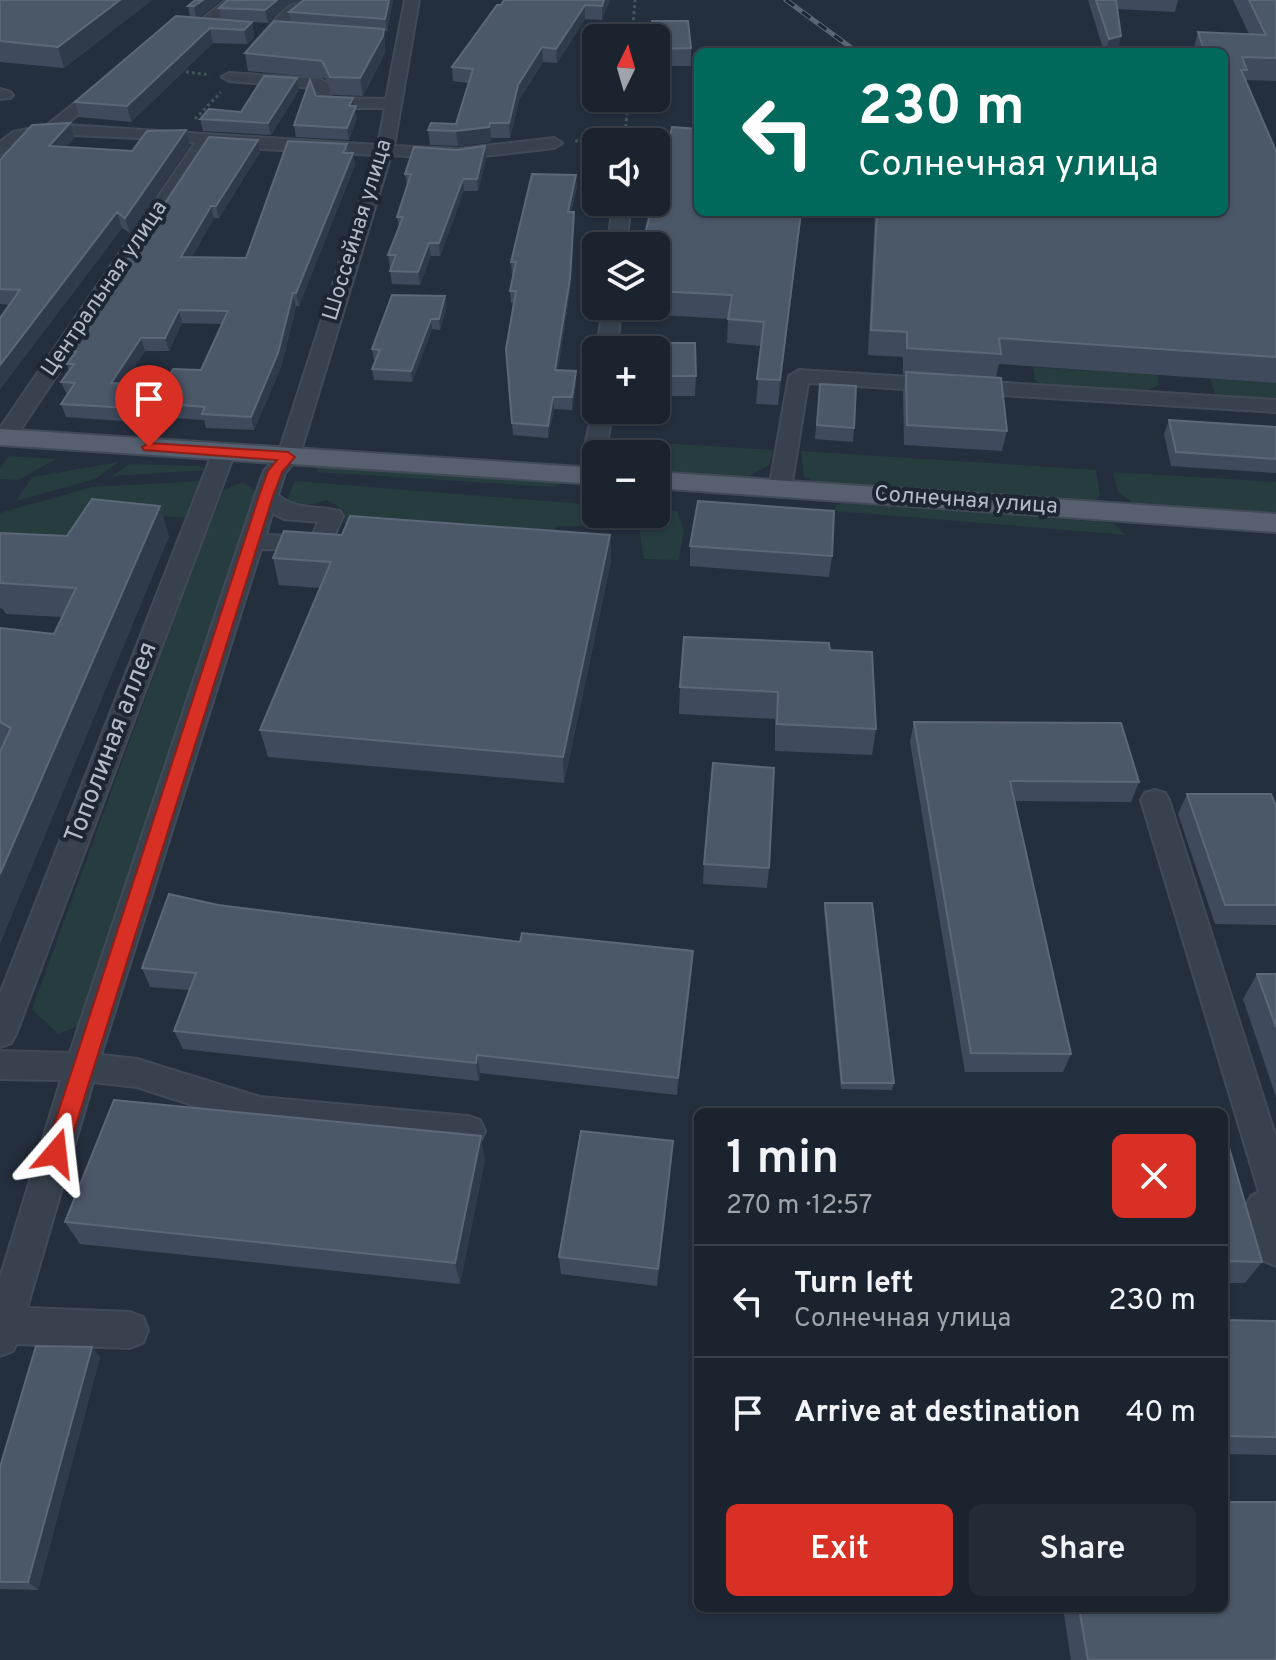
<!DOCTYPE html>
<html lang="en">
<head>
<meta charset="utf-8">
<style>
  body { margin:0; font-family:Overpass,sans-serif; background:#242b36; color:#f1f3f6; height:100vh; display:flex; flex-direction:column; font-size:30px; white-space:nowrap }
  * { box-sizing:border-box; margin:0 }
  p { font-size:26px; color:#a0a4aa }
  .icon { flex:none; width:44px; height:44px; fill:none; stroke:currentColor; stroke-width:2; stroke-linecap:round; stroke-linejoin:round }
  .map { position:relative; flex:1; overflow:hidden }
  .details { position:absolute; left:694px; top:1108px; width:534px; height:504px; display:flex; flex-direction:column; background:#1b232e; border-radius:12px; box-shadow:0 2px 6px #0004,0 0 0 2px #39404a }
  .details>* { flex:none }
  .hud { position:absolute; left:694px; top:48px; width:534px; height:168px; border-radius:12px; box-shadow:0 2px 6px #0004,0 0 0 2px #39404a; background:#00695c; color:#fff; overflow:hidden }
  .needle { width:52px; rotate:5deg }
  .buttons { position:absolute; left:582px; top:24px; display:grid; gap:16px }
  .buttons a { display:grid; place-items:center; width:88px; height:88px; border-radius:12px; background:#1b232e; box-shadow:0 2px 6px #0004,0 0 0 2px #39404a; font-size:40px }
  .pin { position:absolute; display:grid; place-items:center; width:68px; height:68px; color:#fff; margin:-82px -34px; border-radius:50% 50% 50% 0; rotate:-45deg; box-shadow:0 0 8px #0007 }
  .pin .icon { rotate:45deg }
  .me { position:absolute; width:88px; margin:-44px; rotate:17deg; stroke-linejoin:round; filter:drop-shadow(0 0 6px #0008) }
  .turn { display:flex; align-items:center; gap:28px; height:168px; padding:0 32px; font-size:36px }
  .turn .icon { width:104px; height:104px; stroke-width:2.5 }
  .turn b { display:block; font-size:56px; line-height:68px }
  .round { display:grid; place-items:center; flex:none; width:84px; height:84px; border-radius:12px; background:#242b36 }
  .summary { display:flex; align-items:center; justify-content:space-between; height:136px; padding:0 32px }
  h1 { font-size:48px; font-weight:600; line-height:60px }
  .cta { display:flex; gap:16px; margin-top:auto; padding:16px 32px }
  .cta a { flex:1; height:92px; border-radius:12px; background:#d93025; color:#fff; font-size:32px; font-weight:600; line-height:92px; text-align:center }
  .cta a+a { background:#242b36; color:#f1f3f6 }
  ul { padding:0; list-style:none }
  li { display:flex; align-items:center; gap:24px; height:112px; padding:0 32px; border-top:2px solid #39404a }
  li div { flex:1 }
  li b { display:block; font-size:30px }
  li em { font-style:normal }
  .map>svg:first-child { display:block }
  .green { fill:#263c3f }
  .lines { fill:none; stroke-linecap:round; stroke-linejoin:round }
  .minor-casing { stroke:#414a57; stroke-width:4 }
  .major-casing { stroke:#414a57; stroke-width:4 }
  .path { stroke:#3f5557; stroke-width:3; stroke-dasharray:3 3; stroke-linecap:butt }
  .minor { fill:#38414e; fill-rule:evenodd }
  .major { fill:#56606e; fill-rule:evenodd }
  .rail-casing { stroke:#5a6575; stroke-width:5 }
  .rail { stroke:#1d2633; stroke-width:3; stroke-dasharray:10; stroke-linecap:butt }
  .wall { fill:#3f4b5c; fill-rule:evenodd }
  .shaded-wall { fill:#2f3b4b }
  .building { fill:#4b5868; stroke:#5c6777; stroke-width:2 }
  .route { fill:#d93025; stroke:#8d1f18; stroke-width:2 }
  .labels { text-anchor:middle; dominant-baseline:central; stroke-width:8; stroke-linejoin:round; paint-order:stroke }
  .far-street-label { font-size:22px; fill:#b4bcc9; stroke:#1d2633 }
  .street-label { font-size:26px; fill:#b4bcc9; stroke:#1d2633 }
</style>
</head>
<body>
<div class="map">
<svg width="1276" height="1660" viewBox="0 0 1276 1660">
  <rect width="100%" height="100%" fill="#242f3e"/>
  <!-- green -->
  <path class="green" d="M1033 367 1158 375 1159 385 1146 391 1041 384 1035 380Z
    M1210 379 1276 383V401L1216 396Z
    M628 441 773 450 769 465 747 477 656 470V454H630Z
    M801 451 1096 470 1100 496 1093 503 836 486 816 483 804 476Z
    M9 456 56 459 18 480 0 479V469Z
    M119 462 95 479 16 501 32 477Z
    M130 464 200 466 208 470 112 476Z
    M325 464 557 479 563 483 553 487 318 472 316 466Z
    M1113 472 1276 482V513L1135 504 1118 492Z
    M203 481 206 486 186 518 114 513 98 540 0 535V513L92 487Z
    M295 481 596 505V514L677 511 684 530 679 560 644 559 639 527 556 526 553 544 345 533 344 510 327 500 304 506 287 499Z
    M242 482 257 492 83 1024 58 1034 32 1009 221 491Z
    M844 502 1113 523 1126 535 835 511 836 505Z"/>
  <g class="lines">
    <defs>
      <path id="minor" d="M226 0H241L206 29 176 28 169 24 176 20 198 22Z
        M300 0H317L295 15 263 51H253V45L285 9Z
        M405 0H419L394 146 458 149 554 138 562 143 554 148 458 159 391 155 299 457 285 473 278 495C296 511 317 505 340 511L343 516 328 550 261 549 101 1055 137 1059 260 1097 468 1116 480 1120 485 1131 480 1142 468 1146 260 1127 137 1087 93 1082 27 1308 130 1312 143 1317 148 1330 143 1343 130 1348 16 1344 13 1351 0 1356V1278L61 1080 0 1079V1051L70 1053 255 496 264 471 278 455 375 155 210 146 15 438 4 444 0 443V428L195 143 180 140 52 134 24 139 0 155V142L13 132 47 125 105 79 113 84 110 87 66 125 378 145 385 108H325L317 103 314 88 229 81 222 77 229 73 320 79 328 84 331 98 386 99ZM272 513 284 519 318 522 312 537 266 535Z
        M0 89 10 92 13 95 10 98 0 99Z
        M613 202H631L626 246H608Z
        M603 306H621L617 350H597Z
        M799 370 1276 400V412L808 383 791 489 780 496 769 489 789 376Z
        M596 405V410H612L606 454H596V480L590 482 579 475C583 462 590 412 596 405Z
        M224 446 235 452 16 1034 11 1043 0 1047V994L213 452Z
        M1155 790 1165 793 1169 800 1276 1138V1266L1264 1261 1246 1207 1251 1196 1259 1192 1141 800 1145 793Z"/>
      <path id="major" d="M0 429 596 468V484L0 445Z
        M656 472 1276 514V532L656 488Z"/>
    </defs>
    <!-- minor casing -->
    <use href="#minor" class="minor-casing"/>
    <!-- major casing -->
    <use href="#major" class="major-casing"/>
    <!-- path -->
    <path class="path" d="M632 38 635 0
      M180 71 210 75
      M195 119 221 92
      M575 141 625 137 628 98"/>
    <!-- minor -->
    <use href="#minor" class="minor"/>
    <!-- major -->
    <use href="#major" class="major"/>
    <defs>
      <path id="rail" d="M786 0 857 52"/>
    </defs>
    <!-- rail casing -->
    <use href="#rail" class="rail-casing"/>
    <!-- rail -->
    <use href="#rail" class="rail"/>
  </g>
  <!-- wall -->
  <path class="wall" d="M0 0H152L64 68 0 62Z
    M195 0H221L198 18 222 20 219 8 228 0H393L387 31H384L385 53 363 96 333 95 325 78 248 71 245 53 291 22 289 12 304 0 289 4 268 23 252 22 254 37 247 44 213 43 131 122 79 117 75 102 190 17 188 6Z
    M504 0H610L602 20 585 19 557 63 543 62 519 100 510 138H491L490 142 458 146 430 145 428 130 456 124 468 83 453 81 452 67Z
    M1088 0H1178L1175 12 1117 9 1121 36 1117 52H1104Z
    M1233 0H1276V81L1245 80 1276 151V383L999 364 996 377 1007 431 1002 451 904 445 903 392 906 374H903V357L868 355 875 212H1224V52H1193L1198 32 1249 34Z
    M652 21 691 48V66H656V38H652Z
    M297 78 299 90 271 135 203 131 200 119 241 112Z
    M316 96 354 106 357 118 349 140 296 137 294 125Z
    M70 123 74 138 66 147 132 151 190 145 130 233 122 228 0 389V318L10 305 0 304V160Z
    M347 144 348 153H353L355 165 299 306H296L281 367 254 430 206 428 204 420 158 417 157 411 150 423 66 417 61 404 67 395 61 382 69 370 67 364 69 361 66 352 260 152 219 218H214L192 257 246 258ZM182 323 222 324 201 370 160 392 123 384 145 351H169Z
    M486 159 478 191H464L440 256H431L420 285 392 284 390 271 391 268H390L388 255 399 227 397 217 407 186 405 174Z
    M577 186 571 212H574V224L570 290 558 370 576 383 572 410 554 409 548 438 513 435 506 349 514 303H511L510 291 513 274H512L511 262Z
    M698 212H802L778 405 756 404 761 346 727 343 728 319 643 314V306H656V246H643V242Z
    M447 306 440 330 432 329 412 382 374 380 372 369 376 360H374L372 349Z
    M656 350 696 376 695 396H656Z
    M820 384 854 428 853 442 815 439Z
    M1169 420 1276 427V473L1171 466 1164 434Z
    M0 533 67 536H169L0 943V628L54 634 62 617 6 614 3 609 0 608Z
    M342 535H610L611 561 564 783 268 757 260 730 320 588 279 585 273 558Z
    M690 546 832 556 829 577 690 566Z
    M830 650 876 729 872 755 775 751V719L679 714 680 687Z
    M914 722 1139 782 1131 802 1014 801 1071 1054 1063 1072H965L910 742Z
    M1187 794 1276 806V925L1215 924 1178 814Z
    M704 864 769 868 767 888 703 884Z
    M825 903 894 1083 892 1090 841 1089 824 910Z
    M218 905 692 970 677 1095 480 1073 479 1081 183 1049 174 1031 189 990 150 987 142 968Z
    M1257 974H1276V1097L1243 999Z
    M1224 1130 1262 1262 1245 1283H1224Z
    M485 1159 460 1284 80 1244 65 1222Z
    M672 1159 657 1286 561 1274 559 1257Z
    M1224 1320 1276 1321V1455L1224 1454Z
    M100 1357 38 1590 0 1589V1467Z
    M1063 1608H1224L1276 1660H1071Z"/>
  <!-- shaded-wall -->
  <path class="shaded-wall" d="M120 0H152L64 68 58 47Z
    M203 0H221L197 19 194 6Z
    M277 0H305L289 4 268 23 265 10Z
    M389 0H393L387 31 385 19Z
    M604 0H610L602 20V6Z
    M585 5V19L557 63 556 49Z
    M252 22 254 37 247 44 244 30Z
    M210 28 213 43 131 122 127 106Z
    M384 29 385 53 363 96 360 78Z
    M1121 36 1117 52H1106L1109 39Z
    M542 47 543 62 519 100 510 138 509 123 518 85Z
    M297 78 299 90 271 135 268 123Z
    M353 98 357 118 349 140 347 128 349 106Z
    M70 123 74 138 53 161 49 146Z
    M490 123 491 138 490 142 458 146 456 131Z
    M186 130 190 145 130 233 125 218Z
    M258 140 260 152 219 218 216 206Z
    M485 146 486 159 478 191 477 179Z
    M353 153 355 165 299 306 296 293Z
    M576 175 577 186 568 223V212Z
    M463 179 464 191 440 256 439 243Z
    M211 206 214 218 185 270 181 257Z
    M117 212 122 228 0 389V365Z
    M574 212 570 290 556 382 555 370Z
    M801 212H802L778 405 780 380Z
    M429 243 431 256 420 285 418 272Z
    M293 293 296 306 281 367 254 430 251 417Z
    M445 296 447 306 440 330 439 319Z
    M179 310 182 323 169 351 165 338Z
    M431 319 432 329 412 382 411 371Z
    M141 338 145 351 115 397 111 383Z
    M576 371V383L572 410V397Z
    M159 386 163 400 154 403 157 411 150 423 146 409Z
    M553 397 554 409 548 438V426Z
    M160 506 169 536 0 943V874Z
    M610 535 611 561 564 783 563 757Z
    M693 951 692 970 677 1095 678 1078Z
    M477 1055 480 1073 479 1081 476 1063Z
    M481 1136 485 1159 460 1284 455 1263Z
    M673 1141 672 1159 657 1286 658 1269Z
    M92 1347 100 1357 38 1590 28 1582Z"/>
  <!-- building -->
  <path class="building" d="M0 0H120L58 47 0 41Z
    M195 0H203L194 6H188Z
    M228 0H277L265 10 219 8Z
    M304 0H389L385 19 289 12Z
    M504 0H604L602 6 585 5 556 49 542 47 518 85 509 123H490L489 127 456 131 428 130 431 123 456 124 473 69 452 67 497 5H501Z
    M1096 0H1116L1121 36 1109 39Z
    M1249 0H1276V58L1242 57 1247 70H1241L1276 151V357L999 338 1001 354 907 348V332L871 330 877 212H1224V52H1205L1198 32 1266 35Z
    M176 16 252 22 244 30 210 28 127 106 75 102Z
    M274 21 384 29 383 36 360 78 330 77 322 61 245 53Z
    M652 21H688L691 48 656 49V38H653Z
    M264 76 297 78 268 123 200 119 209 109 241 112Z
    M310 80 316 96 353 98 349 106H356L347 128 294 125Z
    M70 123 49 146 132 151 147 131 186 130 125 218 117 212 0 365V318L20 290 0 289V160L32 125Z
    M672 127 698 129V212H801L780 380 757 379 764 322 728 319 732 295 656 291V246H654L655 243 643 242 653 202H656V190Z
    M209 137 258 140 216 206H211L181 257 246 258 288 141 347 144 343 153H353L296 293H293L278 353 251 417 202 414 205 407 154 403 173 369 201 370 228 311 179 310 165 338H141L111 383 159 386 146 409 61 404 75 383 61 382 74 364H67L76 352H66Z
    M485 146 477 179H463L439 243H429L418 272 390 271 396 255H388L403 217H397L411 174H405L414 147 457 150Z
    M532 174 576 175 568 212H574L570 279 555 370 576 371 572 397H553L548 426 512 423 506 349 516 291H510L516 262H511Z
    M392 295 445 296 439 319H431L411 371 372 369 380 350 372 349Z
    M644 343H695L696 376H656V350H644Z
    M906 372 1001 378 1007 431 907 425Z
    M820 384 856 386 854 428 817 425Z
    M1169 420 1276 427V459L1176 452Z
    M92 499 160 506 0 874V752L11 728 0 722V628L54 634 76 588 0 583V533L67 536Z
    M698 501 834 511 832 556 690 546Z
    M350 516 610 535 563 757 260 730 331 562 273 558 284 531 342 535Z
    M684 637 829 643 830 650 872 652 876 729 777 724 778 692 680 687Z
    M914 722 1121 723 1139 782 1010 781 1071 1054 971 1053Z
    M713 763 774 768 769 868 704 864Z
    M1187 794H1271L1276 806V905H1225Z
    M169 894 218 905 520 942 522 933 693 951 678 1078 477 1055 476 1063 174 1031 196 973 142 968Z
    M825 903H872L894 1083H842Z
    M1257 974H1276V1027Z
    M114 1100 481 1136 455 1263 65 1222Z
    M993 1110 1092 1112H993Z
    M1224 1130 1262 1262 1224 1261Z
    M581 1131 673 1141 658 1269 559 1257Z
    M1224 1320 1276 1321V1437L1224 1436Z
    M36 1346 92 1347 28 1582H0V1467Z
    M1224 1502H1276V1660H1088L1079 1608H1224Z"/>
  <!-- route -->
  <path class="route" d="M149 443 288 452 295 457 282 472 273 496 67 1153 63 1160 56 1162 48 1160 45 1153 259 496 268 471 277 460 144 450 142 447Z"/>
  <g class="labels">
    <!-- far-street labels -->
    <g class="far-street-label">
      <text transform="translate(358 230) rotate(-73)">Шоссейная улица</text>
      <text transform="translate(105 289) rotate(-56)">Центральная улица</text>
      <text transform="translate(966 501) rotate(4)">Солнечная улица</text>
    </g>
    <!-- street labels -->
    <g class="street-label">
      <text transform="translate(112 743) rotate(-69)">Тополиная аллея</text>
    </g>
  </g>
</svg>
<div class="buttons">
<a><svg class="needle" viewBox="-14 -14 28 28"><path d="M0-13l5 13h-10z" fill="#e53935"/><path d="M0 13l5-13h-10z" fill="#a0a4aa"/></svg></a>
<a><svg class="icon" aria-label="sound" viewBox="0 0 24 24"><path d="M4 9h4l5-4v14l-5-4H4zM17 9q2 3 0 6"/></svg></a>
<a><svg class="icon" aria-label="layers" viewBox="0 0 24 24"><path d="M12 4l9 5-9 5-9-5zM3 14l9 5 9-5"/></svg></a>
<a>+</a>
<a>−</a>
</div>
<div class="pin" style="left:149px;top:447px;background:#d93025"><svg class="icon" aria-label="arrive" viewBox="0 0 24 24"><path d="M6 21V4h12l-3 4 3 4H6"/></svg></div>
<svg class="me" style="left:56px;top:1153px" viewBox="-20 -20 40 40"><path d="M0-17L14 15 0 8-14 15z" fill="#d93025" stroke="#fff" stroke-width="4"/></svg>
<div class="hud">
<div class="turn"><svg class="icon" aria-label="left" viewBox="0 0 24 24"><path d="M17 20v-9H6M10 6l-5 5 5 5"/></svg><div><b>230 m</b>Солнечная улица</div></div>
</div>
<section class="details">
<div class="summary"><div><h1>1 min</h1><p>270 m · 12:57</p></div><a class="round" style="background:#d93025;color:#fff"><svg class="icon" aria-label="close" viewBox="0 0 24 24"><path d="M6 6l12 12M18 6L6 18"/></svg></a></div>
<ul>
<li><svg class="icon" aria-label="left" viewBox="0 0 24 24"><path d="M17 20v-9H6M10 6l-5 5 5 5"/></svg><div><b>Turn left</b><p>Солнечная улица</p></div><em>230 m</em></li>
<li><svg class="icon" aria-label="arrive" viewBox="0 0 24 24"><path d="M6 21V4h12l-3 4 3 4H6"/></svg><div><b>Arrive at destination</b></div><em>40 m</em></li>
</ul>
<div class="cta"><a>Exit</a><a>Share</a></div>
</section>
</div>
</body>
</html>
